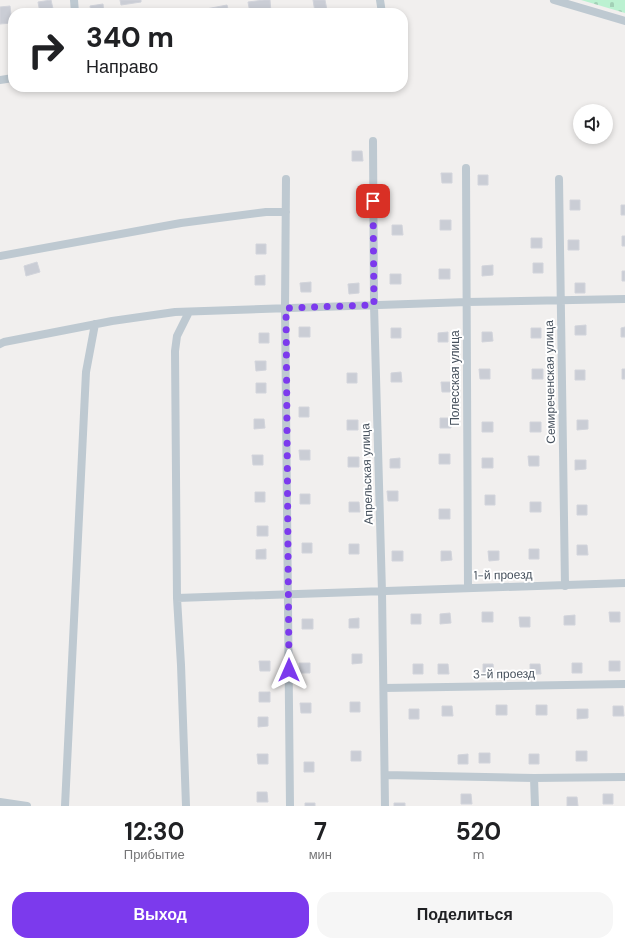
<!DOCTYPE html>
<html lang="ru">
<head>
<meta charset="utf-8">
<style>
  body { margin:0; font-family:"DM Sans",sans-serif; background:#f6f6f6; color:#202124; height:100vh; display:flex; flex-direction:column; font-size:15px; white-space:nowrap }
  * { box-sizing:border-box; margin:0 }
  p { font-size:13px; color:#757577 }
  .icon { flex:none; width:22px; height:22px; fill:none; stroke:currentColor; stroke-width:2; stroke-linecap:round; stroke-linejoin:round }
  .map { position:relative; height:806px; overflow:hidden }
  .sheet { display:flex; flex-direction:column; background:#fff; flex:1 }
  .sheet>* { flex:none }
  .hud { position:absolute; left:8px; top:8px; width:400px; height:84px; border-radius:16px; box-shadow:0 2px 6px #0003; background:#fff; color:#202124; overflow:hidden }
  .controls { position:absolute; left:573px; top:104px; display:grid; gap:8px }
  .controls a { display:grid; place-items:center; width:40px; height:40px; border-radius:50%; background:#fff; box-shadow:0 2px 6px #0003; font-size:20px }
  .pin { position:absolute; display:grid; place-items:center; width:34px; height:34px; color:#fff; margin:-17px; border-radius:8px; box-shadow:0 2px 6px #0006 }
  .me { position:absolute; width:44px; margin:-22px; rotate:0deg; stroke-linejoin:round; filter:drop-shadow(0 0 3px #0008) }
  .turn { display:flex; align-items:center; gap:14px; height:84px; padding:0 12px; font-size:18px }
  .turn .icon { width:52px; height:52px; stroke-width:2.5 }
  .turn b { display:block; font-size:28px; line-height:34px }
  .eta { display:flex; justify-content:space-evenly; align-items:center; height:68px; text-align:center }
  .eta b { font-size:24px; font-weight:700; line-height:28px }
  .action { display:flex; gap:8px; margin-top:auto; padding:8px 12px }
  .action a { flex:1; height:46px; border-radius:16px; background:#7c3aed; color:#fff; font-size:16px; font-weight:700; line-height:46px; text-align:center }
  .action a+a { background:#f6f6f6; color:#202124 }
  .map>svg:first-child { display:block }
  .cemetery { fill:url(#cemetery-stones) }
  .building { fill:#cacdd5; stroke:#d2d4db }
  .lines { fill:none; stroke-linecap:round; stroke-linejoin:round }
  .minor { stroke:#bec9d1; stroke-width:8 }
  .route { stroke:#7c3aed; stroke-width:7; stroke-dasharray:0 12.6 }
  .labels { text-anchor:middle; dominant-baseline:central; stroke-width:4; stroke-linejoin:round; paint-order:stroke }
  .street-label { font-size:12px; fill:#46515d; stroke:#fff }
</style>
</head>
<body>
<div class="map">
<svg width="625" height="806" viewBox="0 0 625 806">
  <defs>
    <pattern id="cemetery-stones" width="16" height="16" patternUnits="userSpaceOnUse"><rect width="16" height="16" fill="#bbf1d1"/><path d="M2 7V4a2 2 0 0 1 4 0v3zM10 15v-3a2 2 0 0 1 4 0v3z" fill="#a2d0b6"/></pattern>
  </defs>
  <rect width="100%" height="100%" fill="#f1efee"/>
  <!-- cemetery -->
  <path class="cemetery" d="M581 0H625V13Z"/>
  <!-- building -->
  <path class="building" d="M51 0 54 13H40L38 2Z
    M120 0H141V2L121 5Z
    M264 0H270L271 12 250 13 248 2Z
    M313 0H325L327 10 315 12Z
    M103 4 104 13H91L90 6Z
    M227 5 229 13H207L206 9Z
    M10 6 12 23 0 24V7Z
    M352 151H362L363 161H352Z
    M441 173H452V183H442Z
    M478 175H488V185H478Z
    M570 200H580V210H570Z
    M621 205H625V215H621Z
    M440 220H451V230H440Z
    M392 225H402L403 235H392Z
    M622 236H625V246H622Z
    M531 238H542V248H531Z
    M568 240H579V250H568Z
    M256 244H266V254H256Z
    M37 262 40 272 26 276 24 266Z
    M533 263H543V273H533Z
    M493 265V275L482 276V266Z
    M439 269H450V279H439Z
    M622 271H625V281H622Z
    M390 274H401V284H390Z
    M265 275V285H255V276Z
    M311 282V292H301L300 283Z
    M359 283V293L349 294 348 284Z
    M575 283H585V293H575Z
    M586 325V335H575V326Z
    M299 327H310V337H299Z
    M625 327V337H621V328Z
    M391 328H401V338H391Z
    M531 328H541V338H531Z
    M448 332V342H438V333Z
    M482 332H492L493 341 482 342Z
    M259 333H269V343H259Z
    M255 361H266V370L256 371Z
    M479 369H490V379H480Z
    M532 369H543V379H532Z
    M622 369H625V379H622Z
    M575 370H585V380H575Z
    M401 372 402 382H391V373Z
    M347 373H357V383H347Z
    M441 382H452V392H442Z
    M256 383H266V393H256Z
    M299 407H309V417H299Z
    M440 418H451V428H440Z
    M254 419H264L265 428 254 429Z
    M347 420H358V430H347Z
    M577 420H588V429L577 430Z
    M482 422H493V432H482Z
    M530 422H541V432H530Z
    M299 450H310V460H300Z
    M439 454H450V464H439Z
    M252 455H263V465H253Z
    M528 456H539V466H529Z
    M348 457H359V467H348Z
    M400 458V468H390V459Z
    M482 458H493V468H482Z
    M575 460H586V469L575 470Z
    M387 491H398V501H388Z
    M255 492H265V502H255Z
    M300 494H310V504H300Z
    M485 495H495V505H485Z
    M349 502H359L360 512H349Z
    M530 502H541V512H530Z
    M577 505H587V515H577Z
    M439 509H450V519H439Z
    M257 526H268V536H257Z
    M302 543H312V553H302Z
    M349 544H359V554H349Z
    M577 545H587L588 555H577Z
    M266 549V559H256V550Z
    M529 549H539V559H529Z
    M392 551H403V561H392Z
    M441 551H451L452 560 441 561Z
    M488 551H499V560L489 561Z
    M482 612H493V622H482Z
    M609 612H620V622H610Z
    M450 613 451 623 440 624V614Z
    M411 614H421V624H411Z
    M575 615V625H564V616Z
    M519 617H530V627H520Z
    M359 618V628H349V619Z
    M302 619H313V629H302Z
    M352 654H362V663L352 664Z
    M259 661H270V671H260Z
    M609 661H620V671H609Z
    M299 663H310V673H300Z
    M572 663H582V673H572Z
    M413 664H423V674H413Z
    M438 664H448L449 674H438Z
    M483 664H493L494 674H483Z
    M530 664H540L541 674H530Z
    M259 692H270V702H259Z
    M350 702H360V712H350Z
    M300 703H311V713H301Z
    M496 705H507V715H496Z
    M536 705H547V715H536Z
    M442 706H452L453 716H442Z
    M613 706H623L624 716H613Z
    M409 709H419V719H409Z
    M577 709H588V718L577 719Z
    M258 717H268V726L258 727Z
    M351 751H361V761H351Z
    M576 751H587V761H576Z
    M479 753H490V763H479Z
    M257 754H268V764H258Z
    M468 754V764H458V755Z
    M529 754H539V764H529Z
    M304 762H314V772H304Z
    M257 792H267L268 802H257Z
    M461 794H471L472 804H461Z
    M603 794H613V804H603Z
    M567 797H577L578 806H567Z
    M305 803H315V806H305Z
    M394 803H405V806H394Z"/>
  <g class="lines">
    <!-- minor -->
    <path class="minor" d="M74 0 75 13
      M380 0 382 13
      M554 0 625 21
      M0 80 13 78
      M373 141 374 305 382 592 385 806
      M466 168 468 588
      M286 179 285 308 290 806
      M559 179 565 586
      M0 256 181 223 266 212H286
      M0 344 4 342 112 321 175 312 467 302 625 299
      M177 598 625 583
      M384 688 625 684
      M385 775 534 778 625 777
      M534 778 535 806
      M0 802 27 806
      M65 806 86 372 95 324
      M186 806 181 665 177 598 175 351 177 336 189 312"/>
  </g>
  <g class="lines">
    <!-- route -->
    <path class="route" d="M289 670 286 308 374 305 373 201"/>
  </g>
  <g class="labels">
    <!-- street labels -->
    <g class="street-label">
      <text transform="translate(455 378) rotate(-90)">Полесская улица</text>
      <text transform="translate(550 382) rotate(-91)">Семиреченская улица</text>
      <text transform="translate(367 474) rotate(-92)">Апрельская улица</text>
      <text transform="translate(503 575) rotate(-1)">1-й проезд</text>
      <text transform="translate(504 674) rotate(-1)">3-й проезд</text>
    </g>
  </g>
</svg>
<div class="controls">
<a><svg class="icon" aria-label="sound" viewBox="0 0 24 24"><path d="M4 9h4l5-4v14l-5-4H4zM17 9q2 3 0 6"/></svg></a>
</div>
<div class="pin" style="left:373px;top:201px;background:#d93025"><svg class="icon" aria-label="arrive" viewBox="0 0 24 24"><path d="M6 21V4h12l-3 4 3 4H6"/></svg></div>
<svg class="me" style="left:289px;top:670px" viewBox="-20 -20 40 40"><path d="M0-17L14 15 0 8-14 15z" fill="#7c3aed" stroke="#fff" stroke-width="4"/></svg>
<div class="hud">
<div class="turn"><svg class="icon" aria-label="right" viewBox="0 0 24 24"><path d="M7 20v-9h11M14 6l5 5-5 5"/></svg><div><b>340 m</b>Направо</div></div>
</div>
</div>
<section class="sheet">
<div class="eta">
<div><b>12:30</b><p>Прибытие</p></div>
<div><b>7</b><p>мин</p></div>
<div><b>520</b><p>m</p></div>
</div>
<div class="action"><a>Выход</a><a>Поделиться</a></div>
</section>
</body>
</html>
